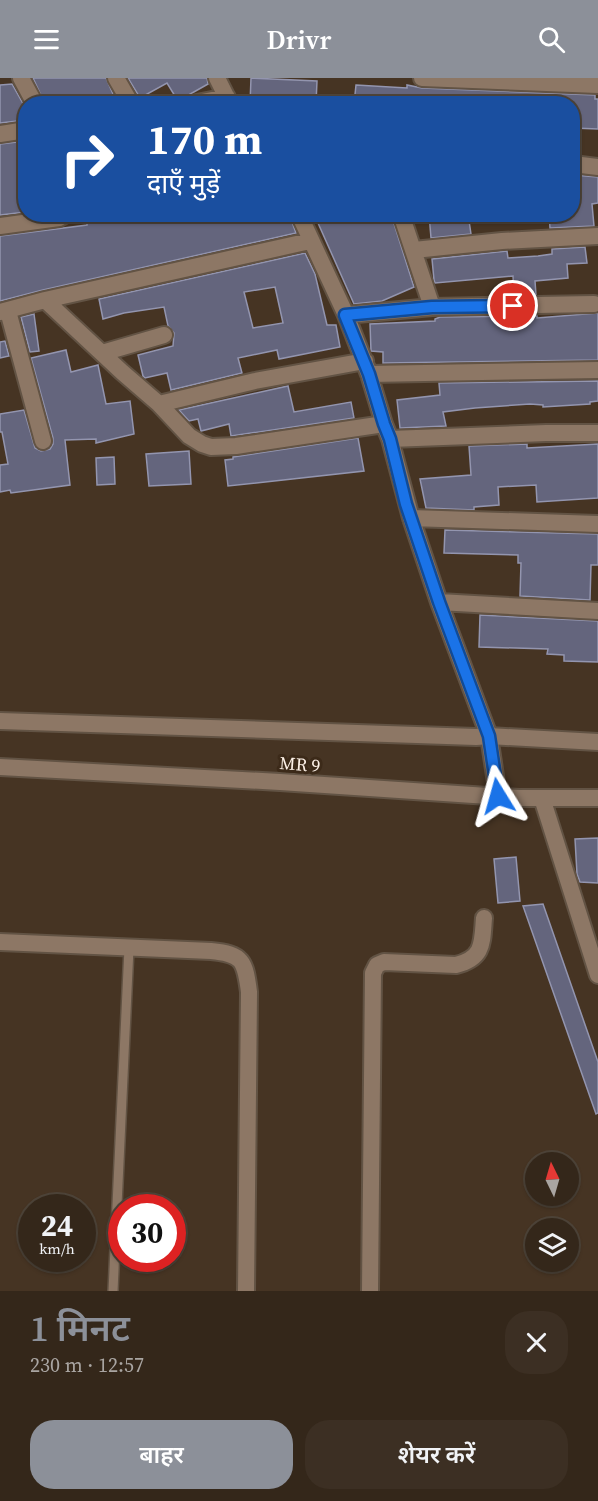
<!DOCTYPE html>
<html lang="hi">
<head>
<meta charset="utf-8">
<style>
  body { margin:0; font-family:"Source Serif 4","Noto Sans Devanagari",serif; background:#3c2f23; color:#f1f3f6; height:100vh; display:flex; flex-direction:column; font-size:22px; white-space:nowrap }
  * { box-sizing:border-box; margin:0 }
  p { font-size:20px; color:#a9a5a2 }
  .icon { flex:none; width:33px; height:33px; fill:none; stroke:currentColor; stroke-width:2; stroke-linecap:round; stroke-linejoin:round }
  .map { position:relative; height:1213px; overflow:hidden }
  .drawer { display:flex; flex-direction:column; background:#34271a; flex:1 }
  .drawer>* { flex:none }
  .guide { position:absolute; left:18px; top:18px; width:562px; height:126px; border-radius:24px; box-shadow:0 2px 4px #0004,0 0 0 2px #4e4439; background:#1a4fa0; color:#fff; overflow:hidden }
  .needle { width:39px; rotate:355deg }
  .fabs { position:absolute; left:525px; top:1074px; display:grid; gap:12px }
  .fabs a { display:grid; place-items:center; width:54px; height:54px; border-radius:50%; background:#34271a; box-shadow:0 2px 4px #0004,0 0 0 2px #4e4439; font-size:30px }
  .speed { position:absolute; left:18px; top:1116px; display:flex; gap:12px; font-size:30px; font-weight:700; text-align:center }
  .speed>* { display:grid; place-content:center; width:78px; height:78px; border-radius:50%; background:#34271a; box-shadow:0 2px 4px #0004,0 0 0 2px #4e4439; line-height:1 }
  .speed small { font-size:15px; font-weight:400 }
  .speed .limit { border:9px solid #d22; background:#fff; color:#111 }
  .pin { position:absolute; display:grid; place-items:center; width:51px; height:51px; color:#fff; margin:-26px; border:3px solid #fff; border-radius:50%; box-shadow:0 2px 6px #0007 }
  .me { position:absolute; width:66px; margin:-33px; rotate:352deg; stroke-linejoin:round; filter:drop-shadow(0 0 4px #0008) }
  .turn { display:flex; align-items:center; gap:21px; height:126px; padding:0 30px; font-size:27px }
  .turn .icon { width:78px; height:78px; stroke-width:2.5 }
  .turn b { display:block; font-size:42px; line-height:51px }
  .round { display:grid; place-items:center; flex:none; width:63px; height:63px; border-radius:24px; background:#3c2f23 }
  .overview { display:flex; align-items:center; justify-content:space-between; height:102px; padding:0 30px }
  h1 { font-size:36px; font-weight:600; line-height:45px; color:#8c9099 }
  .action { display:flex; gap:12px; margin-top:auto; padding:12px 30px }
  .action a { flex:1; height:69px; border-radius:24px; background:#8c9099; color:#fff; font-size:24px; font-weight:600; line-height:69px; text-align:center }
  .action a+a { background:#3c2f23; color:#f1f3f6 }
  header { display:flex; justify-content:space-between; align-items:center; height:78px; padding:0 30px; background:#8c9099; color:#fff; font-size:27px; font-weight:600 }
  .map>svg:first-child { display:block }
  .building { fill:#64657d; stroke:#9395af; stroke-width:1.5; fill-rule:evenodd }
  .lines { fill:none; stroke-linecap:round; stroke-linejoin:round }
  .service-casing { stroke:#625344; stroke-width:12 }
  .minor-casing { stroke:#625344; stroke-width:20 }
  .tertiary-casing { stroke:#625344; stroke-width:20 }
  .service { stroke:#8d7765; stroke-width:9 }
  .minor { stroke:#8d7765; stroke-width:16 }
  .tertiary { stroke:#8d7765; stroke-width:16 }
  .route-casing { stroke:#114b97; stroke-width:15 }
  .route { stroke:#1a73e8; stroke-width:10 }
  .labels { text-anchor:middle; dominant-baseline:central; stroke-width:6; stroke-linejoin:round; paint-order:stroke }
  .street-label { font-size:18px; fill:#fdf1e7; stroke:#3c2a19 }
</style>
</head>
<body>
<header><svg class="icon" aria-label="menu" viewBox="0 0 24 24"><path d="M4 6h16M4 12h16M4 18h16"/></svg>Drivr<svg class="icon" aria-label="search" viewBox="0 0 24 24"><circle cx="10" cy="10" r="6"/><path d="M15 15l6 6"/></svg></header>
<div class="map">
<svg width="598" height="1213" viewBox="0 0 598 1213">
  <rect width="100%" height="100%" fill="#463423"/>
  <!-- building -->
  <path class="building" d="M33 0H106L113 16 96 26H45Z
    M128 0H207L208 6 178 23 167 5 140 20Z
    M251 0 317 3 316 26H250Z
    M12 6 26 31V42L0 45V7Z
    M356 7 407 10V7L422 10 595 17V21H598V51L573 50V26H354Z
    M26 63V134L0 137V66Z
    M573 97 598 99V125L592 126 594 148 550 150 549 136H573Z
    M87 136H289L296 155 43 212 0 223V158L87 147Z
    M314 136H391L414 209 382 223 354 226Z
    M429 136H468L471 156 431 160Z
    M585 169 587 185 567 186 568 200 535 203 536 217H514L513 198 435 205 434 202 432 181 507 173 508 180 538 178 552 176V171Z
    M305 175 315 196 327 247H336L340 269 279 281 277 272 238 280 242 295 171 312 167 295 145 300 143 298 138 277 173 268 174 255 168 248 164 229 124 235 103 241 99 221ZM275 209 283 245 253 250 244 214Z
    M598 235V282L383 285V274L371 273 370 246 435 243V241L440 239 537 238V240Z
    M34 236 39 273 30 274 21 239Z
    M5 263 9 278 0 280V264Z
    M66 272 71 294 98 287 106 326 130 323 134 356 96 365V361L65 362 70 407 11 415 10 412 0 414V387L8 386 2 354H0V336L24 332 35 370 41 373 50 371 53 366V360L31 280Z
    M598 303V323L590 324V326L543 329V327L530 326 475 330 443 334 446 348 400 350 397 322 440 317 439 305Z
    M288 308 294 334 351 324 354 340 231 358 229 346 201 353 198 341 189 343 179 332Z
    M358 360 364 393 228 408 225 382 233 381V379Z
    M527 366V370L598 366V420L537 424 536 407 498 409 499 427 474 429V432L426 430 420 401 471 397 469 368Z
    M189 373 191 406 149 408 146 376Z
    M114 379 115 406 97 407 96 380Z
    M445 452 598 456V487H591L590 522 520 518 521 485H518V477L444 475Z
    M480 537 598 543V584L564 583V577L547 576 548 571 479 569Z
    M598 760V805L580 804 577 796 575 761Z
    M516 779 520 823 498 825 494 781Z
    M543 826 598 984V1035L596 1036 523 828Z"/>
  <g class="lines">
    <defs>
      <path id="service" d="M113 1213 129 870"/>
      <path id="minor" d="M21 0 35 26
        M116 0 131 26
        M217 0 230 26
        M422 0 598 7
        M192 26 227 19
        M0 56 26 52
        M573 86 598 89
        M299 136 346 237 369 296 384 346 390 361 411 440 439 524 489 658 498 718
        M401 136 432 229
        M0 148 59 140 66 136
        M414 172 502 163 598 158
        M45 222 122 294 159 326 189 358 202 366 211 369 236 368 384 346
        M8 233 43 363
        M0 234 45 222 310 163
        M346 237 432 229 594 226
        M102 275 164 257
        M369 296 598 292
        M159 326 255 303 365 283
        M390 361 546 355H598
        M411 440 598 446
        M439 524 598 533
        M542 720 598 897
        M0 864 211 873C243 876 245 883 249 914L246 1213
        M370 1213 373 895 377 887 384 884 456 887C484 880 482 865 484 840"/>
      <path id="tertiary" d="M0 643 476 659 489 658 598 664
        M0 689 280 704 519 720H598"/>
    </defs>
    <!-- service casing -->
    <use href="#service" class="service-casing"/>
    <!-- minor casing -->
    <use href="#minor" class="minor-casing"/>
    <!-- tertiary casing -->
    <use href="#tertiary" class="tertiary-casing"/>
    <!-- service -->
    <use href="#service" class="service"/>
    <!-- minor -->
    <use href="#minor" class="minor"/>
    <!-- tertiary -->
    <use href="#tertiary" class="tertiary"/>
  </g>
  <g class="lines">
    <defs>
      <path id="route" d="M498 718 489 658 439 524 406 426 390 361 384 346 369 296 345 237 432 229 513 228"/>
    </defs>
    <!-- route casing -->
    <use href="#route" class="route-casing"/>
    <!-- route -->
    <use href="#route" class="route"/>
  </g>
  <g class="labels">
    <!-- street labels -->
    <g class="street-label">
      <text transform="translate(300 686) rotate(4)">MR 9</text>
    </g>
  </g>
</svg>
<div class="fabs">
<a><svg class="needle" viewBox="-14 -14 28 28"><path d="M0-13l5 13h-10z" fill="#e53935"/><path d="M0 13l5-13h-10z" fill="#a9a5a2"/></svg></a>
<a><svg class="icon" aria-label="layers" viewBox="0 0 24 24"><path d="M12 4l9 5-9 5-9-5zM3 14l9 5 9-5"/></svg></a>
</div>
<div class="speed"><div>24<small>km/h</small></div><div class="limit">30</div></div>
<div class="pin" style="left:513px;top:228px;background:#d93025"><svg class="icon" aria-label="arrive" viewBox="0 0 24 24"><path d="M6 21V4h12l-3 4 3 4H6"/></svg></div>
<svg class="me" style="left:498px;top:718px" viewBox="-20 -20 40 40"><path d="M0-17L14 15 0 8-14 15z" fill="#1a73e8" stroke="#fff" stroke-width="4"/></svg>
<div class="guide">
<div class="turn"><svg class="icon" aria-label="right" viewBox="0 0 24 24"><path d="M7 20v-9h11M14 6l5 5-5 5"/></svg><div><b>170 m</b>दाएँ मुड़ें</div></div>
</div>
</div>
<section class="drawer">
<div class="overview"><div><h1>1 मिनट</h1><p>230 m · 12:57</p></div><a class="round"><svg class="icon" aria-label="close" viewBox="0 0 24 24"><path d="M6 6l12 12M18 6L6 18"/></svg></a></div>
<div class="action"><a>बाहर</a><a>शेयर करें</a></div>
</section>
</body>
</html>
